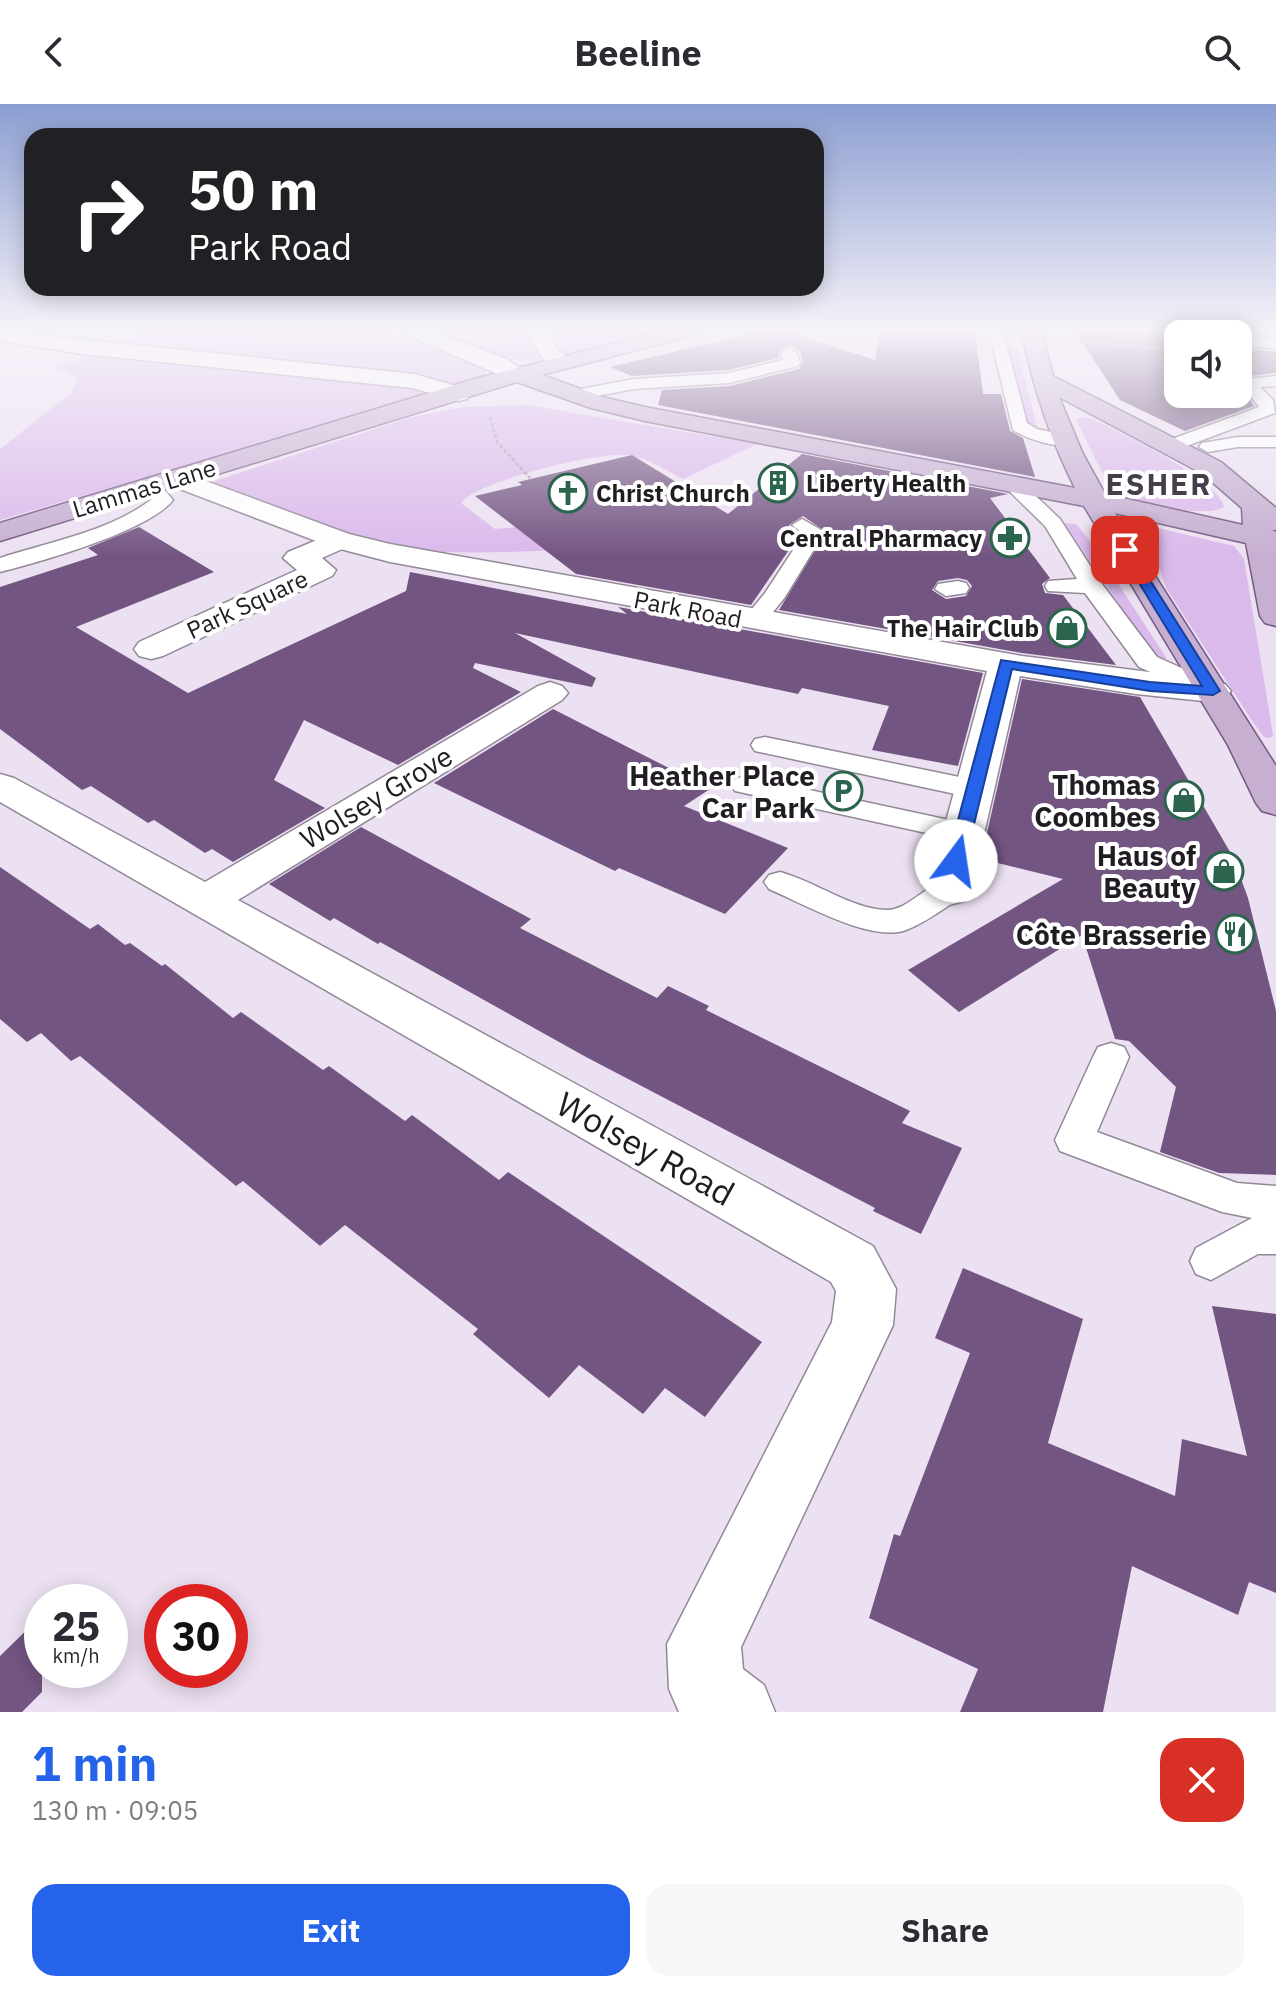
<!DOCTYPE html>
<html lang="en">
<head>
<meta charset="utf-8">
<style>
  body { margin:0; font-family:"IBM Plex Sans",sans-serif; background:#f7f7f7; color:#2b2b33; height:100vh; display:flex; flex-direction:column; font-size:30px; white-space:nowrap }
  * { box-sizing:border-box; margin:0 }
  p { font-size:26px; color:#7c7c81 }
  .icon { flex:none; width:44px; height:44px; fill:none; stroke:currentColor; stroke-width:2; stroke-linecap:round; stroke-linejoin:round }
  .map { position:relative; height:1608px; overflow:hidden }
  .drawer { display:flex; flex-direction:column; background:#fff; flex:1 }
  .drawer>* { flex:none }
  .hud { position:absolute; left:24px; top:24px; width:800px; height:168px; border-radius:24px; box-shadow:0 4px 20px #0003; background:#202124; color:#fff; overflow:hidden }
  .tools { position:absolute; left:1164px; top:216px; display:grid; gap:16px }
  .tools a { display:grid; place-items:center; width:88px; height:88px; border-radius:16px; background:#fff; box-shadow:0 4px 20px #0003; font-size:40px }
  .speed { position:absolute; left:24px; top:1480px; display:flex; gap:16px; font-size:40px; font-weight:700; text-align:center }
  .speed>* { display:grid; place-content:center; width:104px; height:104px; border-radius:50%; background:#fff; box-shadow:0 4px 20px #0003; line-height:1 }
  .speed small { font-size:20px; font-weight:400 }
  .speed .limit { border:12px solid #d22; background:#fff; color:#111 }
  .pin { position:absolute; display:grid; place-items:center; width:68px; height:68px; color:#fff; margin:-34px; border-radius:16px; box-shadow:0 4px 12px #0006 }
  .me { position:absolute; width:88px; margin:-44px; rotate:14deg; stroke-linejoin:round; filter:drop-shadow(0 0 6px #0008) }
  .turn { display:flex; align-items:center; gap:28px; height:168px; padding:0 32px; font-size:36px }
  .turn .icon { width:104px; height:104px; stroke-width:2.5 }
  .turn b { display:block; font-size:56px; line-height:68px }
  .round { display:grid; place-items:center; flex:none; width:84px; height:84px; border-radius:24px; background:#f7f7f7 }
  .head { display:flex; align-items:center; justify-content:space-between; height:136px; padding:0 32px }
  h1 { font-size:48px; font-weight:700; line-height:60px; color:#2563eb }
  .action { display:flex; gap:16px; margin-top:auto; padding:16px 32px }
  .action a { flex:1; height:92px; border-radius:24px; background:#2563eb; color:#fff; font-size:32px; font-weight:700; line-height:92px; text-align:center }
  .action a+a { background:#f7f7f7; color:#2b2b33 }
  header { display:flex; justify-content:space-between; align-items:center; height:104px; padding:0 32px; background:#fff; font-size:36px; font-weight:700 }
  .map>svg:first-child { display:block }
  .green { fill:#dab9eb }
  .building { fill:#735582; fill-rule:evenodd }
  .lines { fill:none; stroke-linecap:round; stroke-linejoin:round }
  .service-casing { stroke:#928897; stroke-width:3 }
  .pedestrian-casing { stroke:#928897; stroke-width:3 }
  .minor-casing { stroke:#928897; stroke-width:3 }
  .primary-casing { stroke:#735980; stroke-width:3 }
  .path { stroke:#aea5b3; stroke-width:3; stroke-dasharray:4 2; stroke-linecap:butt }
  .service { fill:#fff; fill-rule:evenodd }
  .pedestrian { fill:#fff; fill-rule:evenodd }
  .minor { fill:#fff; fill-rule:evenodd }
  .primary { fill:#c6afd1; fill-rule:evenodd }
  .route { fill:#2563eb; stroke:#184099; stroke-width:2 }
  .labels { text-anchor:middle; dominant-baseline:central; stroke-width:8; stroke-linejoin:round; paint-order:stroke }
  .far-poi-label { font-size:24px; font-weight:bold; fill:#201c22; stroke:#fff; text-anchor:start }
  .far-street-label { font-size:24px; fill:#201c22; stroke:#fff }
  .poi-label { font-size:28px; font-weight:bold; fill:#201c22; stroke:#fff; text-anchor:end }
  .street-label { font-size:28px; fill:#201c22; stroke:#fff }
  .far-district-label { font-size:30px; font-weight:bold; letter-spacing:2px; fill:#473e4c; stroke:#fff }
  .near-street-label { font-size:34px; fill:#201c22; stroke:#fff }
</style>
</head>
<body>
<header><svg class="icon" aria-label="back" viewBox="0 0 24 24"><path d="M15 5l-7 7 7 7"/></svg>Beeline<svg class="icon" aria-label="search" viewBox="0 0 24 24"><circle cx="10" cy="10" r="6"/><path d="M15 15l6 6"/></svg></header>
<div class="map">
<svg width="1276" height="1608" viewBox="0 0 1276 1608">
  <rect width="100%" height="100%" fill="#ece1f2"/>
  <!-- green -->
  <path class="green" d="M170 227H381L482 261 487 266C484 279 465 279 453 279L111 243 134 231Z
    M434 227H527L546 257C514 265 465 238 434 227Z
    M548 227H665L567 252 562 251Z
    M1004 228 1013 229 1038 326 1027 323Z
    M96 249 418 285 422 287 420 292 411 296 0 416V345L71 289 78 274 56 263Z
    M527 301 757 340 683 375C665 366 647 353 626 351 597 348 477 377 461 399L495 425 543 421 561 446C496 448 423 454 359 435 311 421 263 399 215 380L214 377 412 313 462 303Z
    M1082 313 1093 315C1120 329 1219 375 1224 403 1208 414 1130 402 1116 387 1101 372 1087 336 1076 316Z
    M1064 419 1076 420 1092 439 1167 555 1155 553Z
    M1145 421 1234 442 1244 455 1273 631 1270 634 1264 633 1253 618 1166 484Z"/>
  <!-- building -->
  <path class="building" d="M762 227H787L875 256 880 227H975L983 290H1001L1010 327 1023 334 1035 373 658 301 662 286 730 282 799 265 803 258 800 248 791 241 779 246V254L729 266 632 272 610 263Z
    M1075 227H1180L1178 290H1238V244L1276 248V269L1248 272 1240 280 1254 302 1185 327 1120 296Z
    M802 350 1008 390 990 394 1050 474 1042 480 1045 489 1063 491 1116 561 1022 549 779 506 826 428 803 412 789 421 798 433 751 501 576 470 475 392 522 381 518 378 632 351 728 410ZM958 474 967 476 972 482 966 492 946 495 932 486 938 477Z
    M139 423 214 468 76 523 188 589 406 487 410 468 627 510 618 503 983 569 958 662 872 646 889 602 802 584 798 590 515 529 596 574 592 583 475 559 473 564 521 588 398 661 304 616 274 676 325 704 233 758 212 745 205 749 154 716 148 719 91 682 82 686 0 625V483L98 451 88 444Z
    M1022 575 1140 593 1233 753 1248 794 1276 907V1071L1219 1069 1160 1048 1176 983 1129 937 1115 935 1082 831 959 908 908 866 1063 775 981 755Z
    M553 605 710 685 684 702 788 744 725 810 619 764 615 767 434 679Z
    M361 723 531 815 520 824 657 894 668 882 709 902 706 906 910 1007 902 1019 962 1044 921 1130 873 1107 875 1104 586 953 380 838 378 840 334 814 330 817 269 780Z
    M0 763 90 825 98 820 125 841 130 839 162 862 165 860 233 914 241 908 323 966 329 962 405 1017 412 1011 499 1076 508 1068 762 1238 705 1313 665 1284 643 1310 579 1261 549 1294 473 1230 478 1225 345 1121 320 1142 243 1077 236 1082 80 952 71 957 41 929 27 938 0 915Z
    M963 1164 1083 1215 1048 1339 1175 1392 1182 1335 1247 1352 1212 1202 1276 1210V1489L1249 1478 1238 1511 1132 1462 1103 1608H960L978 1565 869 1514 894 1430 900 1432 970 1249 935 1234Z
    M42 1511V1588L22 1608H0V1552Z"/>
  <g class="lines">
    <defs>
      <path id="service" d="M989 227H1003L1027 319 1037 325 1070 332 1073 336 1070 340C1053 344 1028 335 1013 326Z
        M1183 227H1209L1211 230H1185Z
        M1238 231 1276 235V245L1238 241Z
        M789 244 797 249 800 259 798 262 729 279 634 285 575 296 567 291 575 286 634 275 729 269 783 256 781 249Z
        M1276 272V282L1260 283 1273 296 1275 309 1176 346H1164L1161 342 1164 338 1259 303 1242 282 1248 275Z
        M1238 333H1276V343H1238L1208 348 1199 343 1202 339Z
        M150 375 157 377 173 396C149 427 40 458 0 468V454C49 438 111 427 152 395L140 381Z
        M1013 375 1020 377 1060 415 1102 480 1157 553 1222 582 1226 587 1222 592H1204L1139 563 1085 489 1048 487 1045 482 1048 477 1077 475 1045 422 1003 381Z
        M802 415 823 427 821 434 785 493 762 522H746L742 517 765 489 801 434 802 429 792 421Z
        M958 477 966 479 969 484 966 489 946 492 935 485 938 480Z
        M765 633 974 676 984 679 988 685 984 691 974 694 755 647 751 641 755 635Z
        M745 672 963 719 974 722 978 728 974 734 963 737 735 687 731 681 735 675Z
        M780 768C814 777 852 805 886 806 912 807 928 771 960 780L965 787 960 794C943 805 925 819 906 826 871 839 802 799 769 785L764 778 769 771Z
        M1111 939 1124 943 1129 953 1097 1028 1237 1079 1276 1082V1150H1258L1211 1176 1196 1170 1190 1157 1196 1144 1252 1114 1222 1108 1060 1047 1055 1036 1093 953 1098 943Z"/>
      <path id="pedestrian" d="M339 427 349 430 353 436 349 442 322 454 336 466 332 472 163 552 151 555 139 552 134 545 139 538 297 466 283 454 288 448Z"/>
      <path id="minor" d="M0 227 414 270 467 285 470 290 467 295 459 297 412 284 84 250 0 237Z
        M404 227H432L507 255 528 270 517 277 509 275 407 231Z
        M528 227H548L559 247 574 258 571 263C546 269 537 246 528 227Z
        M176 366 349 430 390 440 1022 552 1213 576 1225 580 1231 587 1225 594 1213 598 1136 590 1020 572 971 787 964 797 949 801 934 797 927 787 987 567 390 458 329 442 167 380 163 374 167 368Z
        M550 578 562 582 568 589 562 596 238 796 873 1142 896 1185 893 1221 741 1543 743 1565 764 1581 775 1608H679L669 1585 667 1540 832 1218 836 1187 831 1178 0 698V670L14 674 205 778 538 582Z"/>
      <path id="primary" d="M664 227H697L694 231 542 271 606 294 645 303 1075 384C1049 333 1033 282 1021 227H1041L1053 272 1221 358 1276 404V426H1272L1276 428V522L1265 519 1260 512 1246 439 1115 409 1276 662V711L1262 707 1256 699 1228 641 1084 402 645 317 591 304 517 278 0 437V419L478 274ZM1059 293 1203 370 1242 404 1243 421 1105 390 1083 350Z"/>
    </defs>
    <!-- service casing -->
    <use href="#service" class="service-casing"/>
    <!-- pedestrian casing -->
    <use href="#pedestrian" class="pedestrian-casing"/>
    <!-- minor casing -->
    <use href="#minor" class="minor-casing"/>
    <!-- primary casing -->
    <use href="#primary" class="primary-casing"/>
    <!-- path -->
    <path class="path" d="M1079 237 1161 245
      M490 313 497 338 530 374"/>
    <!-- service -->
    <use href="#service" class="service"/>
    <!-- pedestrian -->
    <use href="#pedestrian" class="pedestrian"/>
    <!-- minor -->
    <use href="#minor" class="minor"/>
    <!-- primary -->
    <use href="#primary" class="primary"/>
  </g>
  <!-- sky -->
  <linearGradient id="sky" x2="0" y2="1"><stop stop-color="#8b9ed1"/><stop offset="0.5" stop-color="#f6f2f9"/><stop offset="1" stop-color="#f6f2f9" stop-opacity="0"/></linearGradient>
  <rect width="1276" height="452" fill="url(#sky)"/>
  <!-- route -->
  <path class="route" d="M1125 442 1131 446 1220 587 1213 591 1150 587 1012 565 965 757 956 763 950 761 947 757 1001 556 1150 578 1202 582 1119 446Z"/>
  <!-- icons -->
  <defs>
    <symbol id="building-ring" viewBox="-11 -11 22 22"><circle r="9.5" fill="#fff" stroke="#2c654e" stroke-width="1.5"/><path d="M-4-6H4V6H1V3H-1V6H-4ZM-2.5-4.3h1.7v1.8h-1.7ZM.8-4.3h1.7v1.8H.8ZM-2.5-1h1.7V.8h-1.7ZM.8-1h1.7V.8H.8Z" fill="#2c654e"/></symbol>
    <symbol id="church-ring" viewBox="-11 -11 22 22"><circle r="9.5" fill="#fff" stroke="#2c654e" stroke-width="1.5"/><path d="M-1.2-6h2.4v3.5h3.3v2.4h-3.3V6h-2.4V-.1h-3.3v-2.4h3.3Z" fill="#2c654e"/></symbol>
    <symbol id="pharmacy-ring" viewBox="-11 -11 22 22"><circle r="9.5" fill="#fff" stroke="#2c654e" stroke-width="1.5"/><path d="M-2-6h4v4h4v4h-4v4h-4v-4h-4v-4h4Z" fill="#2c654e"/></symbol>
    <symbol id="shop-ring" viewBox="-11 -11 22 22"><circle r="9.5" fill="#fff" stroke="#2c654e" stroke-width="1.5"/><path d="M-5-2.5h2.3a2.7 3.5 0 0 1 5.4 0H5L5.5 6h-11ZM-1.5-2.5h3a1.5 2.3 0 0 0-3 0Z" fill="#2c654e"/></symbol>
    <symbol id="parking-ring" viewBox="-11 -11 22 22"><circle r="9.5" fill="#fff" stroke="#2c654e" stroke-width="1.5"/><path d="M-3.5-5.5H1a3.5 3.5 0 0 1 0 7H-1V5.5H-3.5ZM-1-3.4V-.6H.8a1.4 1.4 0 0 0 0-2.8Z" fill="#2c654e"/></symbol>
    <symbol id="restaurant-ring" viewBox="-11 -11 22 22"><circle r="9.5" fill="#fff" stroke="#2c654e" stroke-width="1.5"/><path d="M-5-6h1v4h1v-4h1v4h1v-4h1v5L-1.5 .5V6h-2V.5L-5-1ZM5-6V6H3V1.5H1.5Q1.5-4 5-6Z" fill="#2c654e"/></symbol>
  </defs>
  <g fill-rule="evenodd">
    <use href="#building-ring" x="756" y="357" width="44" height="44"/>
    <use href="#church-ring" x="546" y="367" width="44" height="44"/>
    <use href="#pharmacy-ring" x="988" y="412" width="44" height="44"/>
    <use href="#shop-ring" x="1045" y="502" width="44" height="44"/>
    <use href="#parking-ring" x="821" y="665" width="44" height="44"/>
    <use href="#shop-ring" x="1162" y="674" width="44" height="44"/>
    <use href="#shop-ring" x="1202" y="745" width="44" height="44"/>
    <use href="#restaurant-ring" x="1213" y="808" width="44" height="44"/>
  </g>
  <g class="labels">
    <!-- far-poi labels -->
    <g class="far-poi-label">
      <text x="806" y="379">Liberty Health</text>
      <text x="596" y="389">Christ Church</text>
      <text x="982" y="434" text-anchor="end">Central Pharmacy</text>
      <text x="1039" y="524" text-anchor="end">The Hair Club</text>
    </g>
    <!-- far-street labels -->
    <g class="far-street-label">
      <text transform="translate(144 384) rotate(-17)">Lammas Lane</text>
      <text transform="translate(247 500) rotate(-25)">Park Square</text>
      <text transform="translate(688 505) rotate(11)">Park Road</text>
    </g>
    <!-- poi labels -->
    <g class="poi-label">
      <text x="815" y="671">Heather Place<tspan x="815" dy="32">Car Park</tspan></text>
      <text x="1156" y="680">Thomas<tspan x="1156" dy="32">Coombes</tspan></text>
      <text x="1196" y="751">Haus of<tspan x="1196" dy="32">Beauty</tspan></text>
      <text x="1207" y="830">Côte Brasserie</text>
    </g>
    <!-- street labels -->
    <g class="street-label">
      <text transform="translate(376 693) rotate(-31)">Wolsey Grove</text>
    </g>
    <!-- far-district labels -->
    <g class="far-district-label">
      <text x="1159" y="379">ESHER</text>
    </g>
    <!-- near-street labels -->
    <g class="near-street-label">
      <text transform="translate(646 1044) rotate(29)">Wolsey Road</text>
    </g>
  </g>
</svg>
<div class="tools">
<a><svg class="icon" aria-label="sound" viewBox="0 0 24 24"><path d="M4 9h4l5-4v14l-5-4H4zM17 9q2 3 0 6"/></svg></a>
</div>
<div class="speed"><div>25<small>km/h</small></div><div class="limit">30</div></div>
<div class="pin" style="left:1125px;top:446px;background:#d93025"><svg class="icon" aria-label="arrive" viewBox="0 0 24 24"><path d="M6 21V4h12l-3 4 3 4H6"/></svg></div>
<svg class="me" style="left:956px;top:757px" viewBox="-20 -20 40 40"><circle r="19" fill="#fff"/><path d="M0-13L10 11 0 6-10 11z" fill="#2563eb"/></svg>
<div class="hud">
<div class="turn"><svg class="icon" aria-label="right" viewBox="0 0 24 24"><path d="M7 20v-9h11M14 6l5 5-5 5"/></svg><div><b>50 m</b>Park Road</div></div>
</div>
</div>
<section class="drawer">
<div class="head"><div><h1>1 min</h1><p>130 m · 09:05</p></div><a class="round" style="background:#d93025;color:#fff"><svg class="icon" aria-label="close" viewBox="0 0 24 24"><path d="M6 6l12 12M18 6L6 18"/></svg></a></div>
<div class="action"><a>Exit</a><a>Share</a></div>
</section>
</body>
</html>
